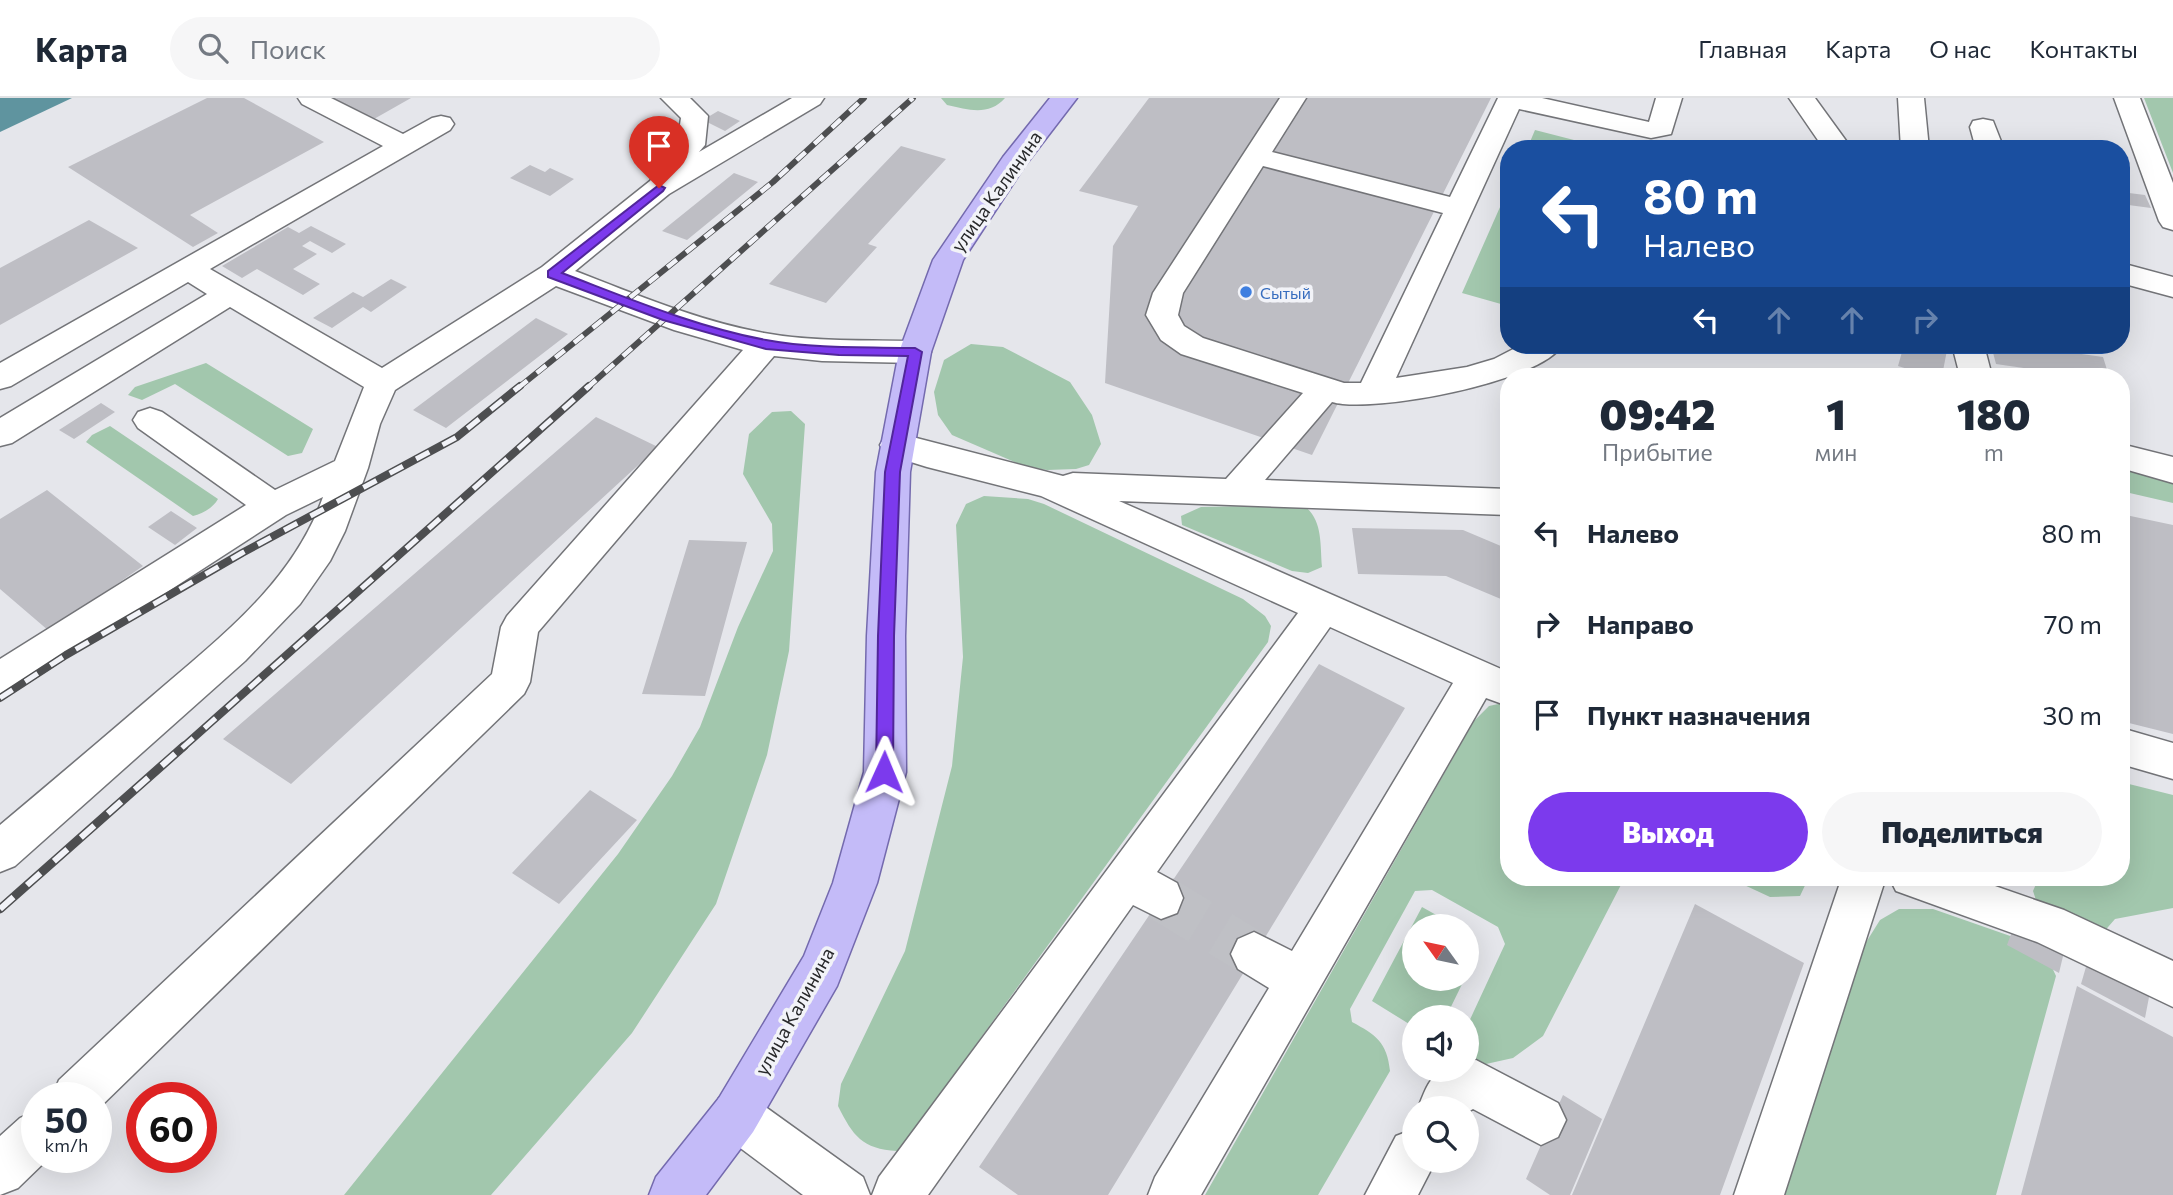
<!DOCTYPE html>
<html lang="ru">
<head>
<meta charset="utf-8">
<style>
  body { margin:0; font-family:Commissioner,sans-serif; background:#f6f6f7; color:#1f2937; height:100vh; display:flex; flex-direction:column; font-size:26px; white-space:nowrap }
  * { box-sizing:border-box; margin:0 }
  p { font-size:23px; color:#747a83 }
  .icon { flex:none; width:38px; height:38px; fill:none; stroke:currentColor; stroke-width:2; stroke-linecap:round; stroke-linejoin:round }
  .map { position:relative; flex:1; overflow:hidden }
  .drawer { position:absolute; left:1500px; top:270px; width:630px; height:518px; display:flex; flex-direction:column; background:#fff; border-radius:28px; box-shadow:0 7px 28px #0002 }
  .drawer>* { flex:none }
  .banner { position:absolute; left:1500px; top:42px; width:630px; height:214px; border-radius:28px; box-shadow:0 7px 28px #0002; background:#1a4fa0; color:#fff; overflow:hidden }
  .needle { width:46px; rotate:303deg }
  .controls { position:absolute; left:1402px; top:816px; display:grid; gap:14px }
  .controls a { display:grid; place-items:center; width:77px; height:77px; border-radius:50%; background:#fff; box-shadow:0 7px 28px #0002; font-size:35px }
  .speed { position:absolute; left:21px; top:984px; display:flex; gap:14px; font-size:35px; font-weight:700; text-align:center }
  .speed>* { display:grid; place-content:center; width:91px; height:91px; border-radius:50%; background:#fff; box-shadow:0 7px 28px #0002; line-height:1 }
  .speed small { font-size:18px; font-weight:400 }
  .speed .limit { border:10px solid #d22; background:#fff; color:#111 }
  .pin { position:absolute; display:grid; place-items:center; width:60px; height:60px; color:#fff; margin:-72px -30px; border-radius:50% 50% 50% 0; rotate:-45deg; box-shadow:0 0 7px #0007 }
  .pin .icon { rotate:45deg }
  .me { position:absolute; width:77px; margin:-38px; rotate:1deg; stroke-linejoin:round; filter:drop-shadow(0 0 5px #0008) }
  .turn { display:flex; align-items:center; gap:24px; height:147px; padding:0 28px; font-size:32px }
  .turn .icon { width:91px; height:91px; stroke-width:2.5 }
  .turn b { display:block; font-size:49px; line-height:60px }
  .lanes { display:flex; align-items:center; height:66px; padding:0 28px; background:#0003; justify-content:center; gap:35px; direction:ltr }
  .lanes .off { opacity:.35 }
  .eta { display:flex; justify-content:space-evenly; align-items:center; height:119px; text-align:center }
  .eta b { font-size:42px; font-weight:800; line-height:49px }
  .cta { display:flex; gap:14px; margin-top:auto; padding:14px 28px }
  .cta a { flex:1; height:80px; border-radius:42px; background:#7c3aed; color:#fff; font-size:28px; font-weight:800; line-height:80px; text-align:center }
  .cta a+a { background:#f6f6f7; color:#1f2937 }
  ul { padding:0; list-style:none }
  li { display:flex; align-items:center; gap:21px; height:91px; padding:0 28px }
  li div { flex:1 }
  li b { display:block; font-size:26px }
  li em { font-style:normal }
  header { display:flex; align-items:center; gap:42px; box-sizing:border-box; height:98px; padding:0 35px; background:#fff; border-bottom:2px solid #e0e1e3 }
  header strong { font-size:33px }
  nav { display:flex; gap:38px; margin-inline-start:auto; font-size:24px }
  .search { width:490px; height:63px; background:#f6f6f7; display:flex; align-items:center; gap:18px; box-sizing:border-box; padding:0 24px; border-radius:38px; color:#747a83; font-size:26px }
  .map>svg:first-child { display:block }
  .green { fill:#a2c7ad }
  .water { fill:#5f949f }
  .building { fill:#bebec4 }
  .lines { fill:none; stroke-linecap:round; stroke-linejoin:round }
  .minor-tunnel { stroke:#bfc0c5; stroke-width:46; stroke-dasharray:46 23; stroke-linecap:butt }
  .minor-casing { stroke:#737478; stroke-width:3 }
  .major-casing { stroke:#746aae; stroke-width:3 }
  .minor { fill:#fff; fill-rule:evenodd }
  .major { fill:#c4bbf8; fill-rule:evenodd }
  .rail-far2-casing { stroke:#4d4e50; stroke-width:6 }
  .rail-far1-casing { stroke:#4d4e50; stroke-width:8 }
  .rail-casing { stroke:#4d4e50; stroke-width:9 }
  .rail-far2 { stroke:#f2f3f8; stroke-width:4.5; stroke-dasharray:12; stroke-linecap:butt }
  .rail-far1 { stroke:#f2f3f8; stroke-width:5; stroke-dasharray:15; stroke-linecap:butt }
  .rail { stroke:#f2f3f8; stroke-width:6; stroke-dasharray:18; stroke-linecap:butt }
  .route { fill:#7c3aed; stroke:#51269a; stroke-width:2 }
  .shop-dot { fill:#3f7fe0; stroke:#f2f3f8; stroke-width:2.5 }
  .labels { text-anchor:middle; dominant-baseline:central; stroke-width:7; stroke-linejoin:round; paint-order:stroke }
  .far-shop-label { font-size:16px; fill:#366cbe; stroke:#f2f3f8; text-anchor:start }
  .street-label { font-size:19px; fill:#28292b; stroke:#f2f3f8 }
</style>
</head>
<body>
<header>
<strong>Карта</strong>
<div class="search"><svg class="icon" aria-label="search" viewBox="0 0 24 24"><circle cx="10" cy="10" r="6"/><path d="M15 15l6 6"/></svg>Поиск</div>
<nav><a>Главная</a><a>Карта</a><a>О нас</a><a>Контакты</a></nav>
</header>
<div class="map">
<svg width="2173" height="1097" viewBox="0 0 2173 1097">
  <rect width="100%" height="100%" fill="#e5e6eb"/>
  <!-- green -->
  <path class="green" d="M941 0H1005C989 18 969 12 947 7Z
    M2144 0H2173V75Z
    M1535 32 1609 51H1527Z
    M1508 91V208L1462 195Z
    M971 246 1003 249 1070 284 1092 317 1101 346 1089 367 1076 371 1047 372 1024 368 952 337 938 317 934 294 944 262Z
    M206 265 313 331 302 355 288 358 175 286 142 302 128 297 135 289Z
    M791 313 805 326 789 553 767 657 716 806 632 935 491 1097H344L618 756 672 678 700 629 738 529 773 453 772 426 743 376 749 336 772 314Z
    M110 328 218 401C213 410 202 416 193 418L86 344 92 337Z
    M2121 369 2173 384V405L2121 393Z
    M984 398 1028 401 1044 406 1243 501 1265 518 1271 528 1268 544 911 1036 897 1053C862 1051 853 1038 838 1008L841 986 905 853 952 668 963 559 956 427 966 406Z
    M1303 407C1323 421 1320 446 1322 469L1308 475 1292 473 1182 427 1181 418 1201 409Z
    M1503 605 1508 608V779H1625L1543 938 1513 960 1486 966 1467 961V928L1505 846 1498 829 1432 792 1415 793 1350 911 1352 924C1376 937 1387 944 1390 973L1318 1097H1205L1474 623 1489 608Z
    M2121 684 2173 697V810L2115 821 2102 836 2037 805 2033 793 2039 779H2052L2078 786V779H2121Z
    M1727 779H1809L1800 798 1770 799Z
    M1422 809 1456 828H1414V880H1465L1446 919H1414V929L1372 903Z
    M1899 811H1933L2016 840 2049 863 2056 878 1996 1097H1784L1860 854 1880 822Z"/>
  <!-- water -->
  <path class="water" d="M0 0H72L0 34Z"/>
  <!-- building -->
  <path class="building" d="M207 0H244L324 44 190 117 218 135 193 149 68 69Z
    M330 0H411L374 21Z
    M1149 0H1491L1312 357 1105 285 1113 148 1138 108 1079 93Z
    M718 13 740 23 725 33 703 22Z
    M901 48 946 61 868 146 877 149 826 205 769 186Z
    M530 67 545 74 550 70 574 81 550 98 510 80Z
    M734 75 758 84 687 142 662 133Z
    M2121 94 2145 97 2151 110 2121 106Z
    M89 122 138 150 0 227V170Z
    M311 128 346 146 332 155 310 143 302 148 317 156 293 171 320 186 303 197 257 171 242 180 222 168 288 129 299 135Z
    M391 181 407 189 371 214 363 209 332 230 313 220 353 194 363 199Z
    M536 220 568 236 446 330 413 312Z
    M1904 247H1948L1942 278H1930L1898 268Z
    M1991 247H2018L2103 259 2109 278H2078L1996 266Z
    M101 305 115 314 74 341 59 332Z
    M596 319 658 349 291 686 223 641Z
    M47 392 143 468 49 533 0 491V421Z
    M171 413 197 430 175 447 148 429Z
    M2121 416 2173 427V636L2121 623Z
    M1352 430 1463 432 1508 451V504L1446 478 1358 476Z
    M689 442 747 444 705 598 642 596Z
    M1319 566 1405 610 1108 1097H1018L979 1069Z
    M590 692 637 722 559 806 512 775Z
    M1695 806 1804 865 1720 1097H1572Z
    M2014 828 2064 854 2059 875 2007 847Z
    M2088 862 2150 894 2145 920 2081 886Z
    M2077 888 2173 939V1097H2021Z
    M1563 997 1602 1021 1570 1097H1550L1526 1081Z"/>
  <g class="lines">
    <!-- minor-tunnel -->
    <path class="minor-tunnel" d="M1161 800 1254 856"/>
    <defs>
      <path id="minor" d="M298 0H331L403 36 432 20 441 18 450 20 454 26 450 32 210 171 382 270 542 169 650 83 677 46 681 20 661 0H690L708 18 705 47 699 54 792 0H824L820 6 669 96 575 173C637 197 699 223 764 235 814 244 865 242 915 243L926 246 931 254 926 262 915 265 822 263 774 258 538 534 530 584 524 596 96 1013V999H52L59 982 492 576 501 529 507 518 743 252 674 232 556 188 395 292 380 326 368 370 345 433 330 463 300 506 245 563 15 768 0 774V727C50 685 101 642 151 599 218 541 293 485 323 399L286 417 14 593 0 597V561L246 407 138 330 133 322 138 314 150 310 162 314 275 392 335 363 364 289 230 209 12 345 0 348V320L207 196 188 184 11 288 0 291V265L383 48 302 6Z
        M1280 0H1306L1272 54 1450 99 1498 0H1542L1649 24 1656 0H1682L1671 36 1651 40 1519 11 1396 280 1467 269 1494 261 1521 247H1562C1542 284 1372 316 1332 304L1265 382 1508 391V417L1119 403 1508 574V608L1486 600 1201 1097H1148L1155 1079 1269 890 1238 871 1231 856 1238 841 1254 834 1292 853 1453 585 1330 529 1157 774 1177 785 1183 800 1177 815 1161 821 1133 807 928 1097H872L879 1079 1298 515 1041 398 927 369 885 356 880 347 885 338 897 335 1063 378 1073 375 1226 381 1303 295 1181 256 1161 242 1146 217 1153 195ZM1263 68 1443 115 1361 285H1344L1203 240 1184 228 1178 217 1183 195Z
        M1789 0H1815L1852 51H1824Z
        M1898 0H1924L1929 51H1901Z
        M2114 0H2140L2173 85V132L2163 129 2159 123Z
        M1983 21 1993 23 2004 51H1976L1970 29 1973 23Z
        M2121 165 2173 179V199L2121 185Z
        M1952 247H1984L1992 278H1960Z
        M2121 346 2173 359V385L2121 370Z
        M2121 630 2173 645V681L2121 666Z
        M1842 779H1886L1784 1097H1734Z
        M1889 779H1969L2064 812 2173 863V909L2037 844 1896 793Z
        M1476 962 1558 1005 1566 1022 1558 1039 1541 1047 1473 1011 1466 1015V1010H1418C1430 980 1432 971 1466 971V964Z
        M736 993 753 1000 863 1079 870 1097H803L719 1034 712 1017 719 1000Z
        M37 1012V1059H50L18 1090 0 1097V1038L20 1020Z
        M1414 1031V1062H1436L1418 1097H1365L1396 1038Z"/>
      <path id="major" d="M1050 0H1077L1024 69 963 162 931 254 910 374 905 538 906 674 877 785 837 888 753 1034 706 1097H649L656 1079 719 1000 804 858 833 785 864 674 867 538 876 374 899 254 933 162 1003 59Z"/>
    </defs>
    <!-- minor casing -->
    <use href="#minor" class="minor-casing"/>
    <!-- major casing -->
    <use href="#major" class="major-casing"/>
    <!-- minor -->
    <use href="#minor" class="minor"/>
    <!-- major -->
    <use href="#major" class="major"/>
    <defs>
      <path id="rail-far2" d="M518 290 773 84 864 0
        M587 290 913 0"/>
      <path id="rail-far1" d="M0 600 66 557 242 455 457 339 520 288
        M182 650 589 288"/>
      <path id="rail" d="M0 811 184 648"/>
    </defs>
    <!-- rail-far2 casing -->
    <use href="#rail-far2" class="rail-far2-casing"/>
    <!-- rail-far1 casing -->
    <use href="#rail-far1" class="rail-far1-casing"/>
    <!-- rail casing -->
    <use href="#rail" class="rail-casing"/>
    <!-- rail-far2 -->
    <use href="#rail-far2" class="rail-far2"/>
    <!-- rail-far1 -->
    <use href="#rail-far1" class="rail-far1"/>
    <!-- rail -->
    <use href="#rail" class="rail"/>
  </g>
  <!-- route -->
  <path class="route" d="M659 87 665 90 663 93 562 175C628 200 696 229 766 242 814 251 866 249 915 250L922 254 900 374 894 538 893 674 890 679 884 682 878 679 876 674 878 538 885 374 908 258 839 257 766 251 663 222 548 179V173Z"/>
  <!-- markers -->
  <circle class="shop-dot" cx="1246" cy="194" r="7"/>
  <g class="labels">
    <!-- far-shop labels -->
    <g class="far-shop-label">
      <text x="1260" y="194">Сытый</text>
    </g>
    <!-- street labels -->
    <g class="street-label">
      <text transform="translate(996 93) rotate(-55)">улица Калинина</text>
      <text transform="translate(794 913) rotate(-61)">улица Калинина</text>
    </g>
  </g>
</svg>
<div class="controls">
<a><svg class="needle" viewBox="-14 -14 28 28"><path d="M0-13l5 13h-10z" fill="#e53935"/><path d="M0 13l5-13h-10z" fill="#747a83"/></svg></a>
<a><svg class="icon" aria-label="sound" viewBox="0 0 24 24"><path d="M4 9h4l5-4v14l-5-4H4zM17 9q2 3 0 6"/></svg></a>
<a><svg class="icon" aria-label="search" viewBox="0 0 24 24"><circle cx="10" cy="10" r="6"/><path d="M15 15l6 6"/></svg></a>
</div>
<div class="speed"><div>50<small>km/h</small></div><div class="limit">60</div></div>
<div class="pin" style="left:659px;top:90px;background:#d93025"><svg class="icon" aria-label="arrive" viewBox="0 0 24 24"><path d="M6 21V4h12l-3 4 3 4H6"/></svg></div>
<svg class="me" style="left:884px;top:674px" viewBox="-20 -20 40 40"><path d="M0-17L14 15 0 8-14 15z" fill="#7c3aed" stroke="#fff" stroke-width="4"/></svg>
<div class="banner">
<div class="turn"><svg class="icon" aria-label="left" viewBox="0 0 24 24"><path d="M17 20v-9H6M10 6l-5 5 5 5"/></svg><div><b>80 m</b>Налево</div></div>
<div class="lanes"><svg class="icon" aria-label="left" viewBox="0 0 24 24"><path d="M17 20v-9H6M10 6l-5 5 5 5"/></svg><svg class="icon off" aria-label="ahead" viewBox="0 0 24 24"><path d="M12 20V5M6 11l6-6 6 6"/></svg><svg class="icon off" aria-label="ahead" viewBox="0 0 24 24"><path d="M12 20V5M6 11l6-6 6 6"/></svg><svg class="icon off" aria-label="right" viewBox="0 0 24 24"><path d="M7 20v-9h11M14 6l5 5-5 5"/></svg></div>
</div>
<section class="drawer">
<div class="eta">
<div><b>09:42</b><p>Прибытие</p></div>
<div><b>1</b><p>мин</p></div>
<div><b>180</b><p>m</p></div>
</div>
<ul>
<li><svg class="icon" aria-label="left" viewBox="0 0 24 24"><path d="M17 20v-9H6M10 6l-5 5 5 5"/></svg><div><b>Налево</b></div><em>80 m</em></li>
<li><svg class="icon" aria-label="right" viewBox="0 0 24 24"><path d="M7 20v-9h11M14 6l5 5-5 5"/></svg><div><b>Направо</b></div><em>70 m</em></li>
<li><svg class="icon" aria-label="arrive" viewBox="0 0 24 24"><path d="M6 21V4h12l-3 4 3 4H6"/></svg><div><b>Пункт назначения</b></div><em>30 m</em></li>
</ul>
<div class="cta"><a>Выход</a><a>Поделиться</a></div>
</section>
</div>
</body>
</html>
